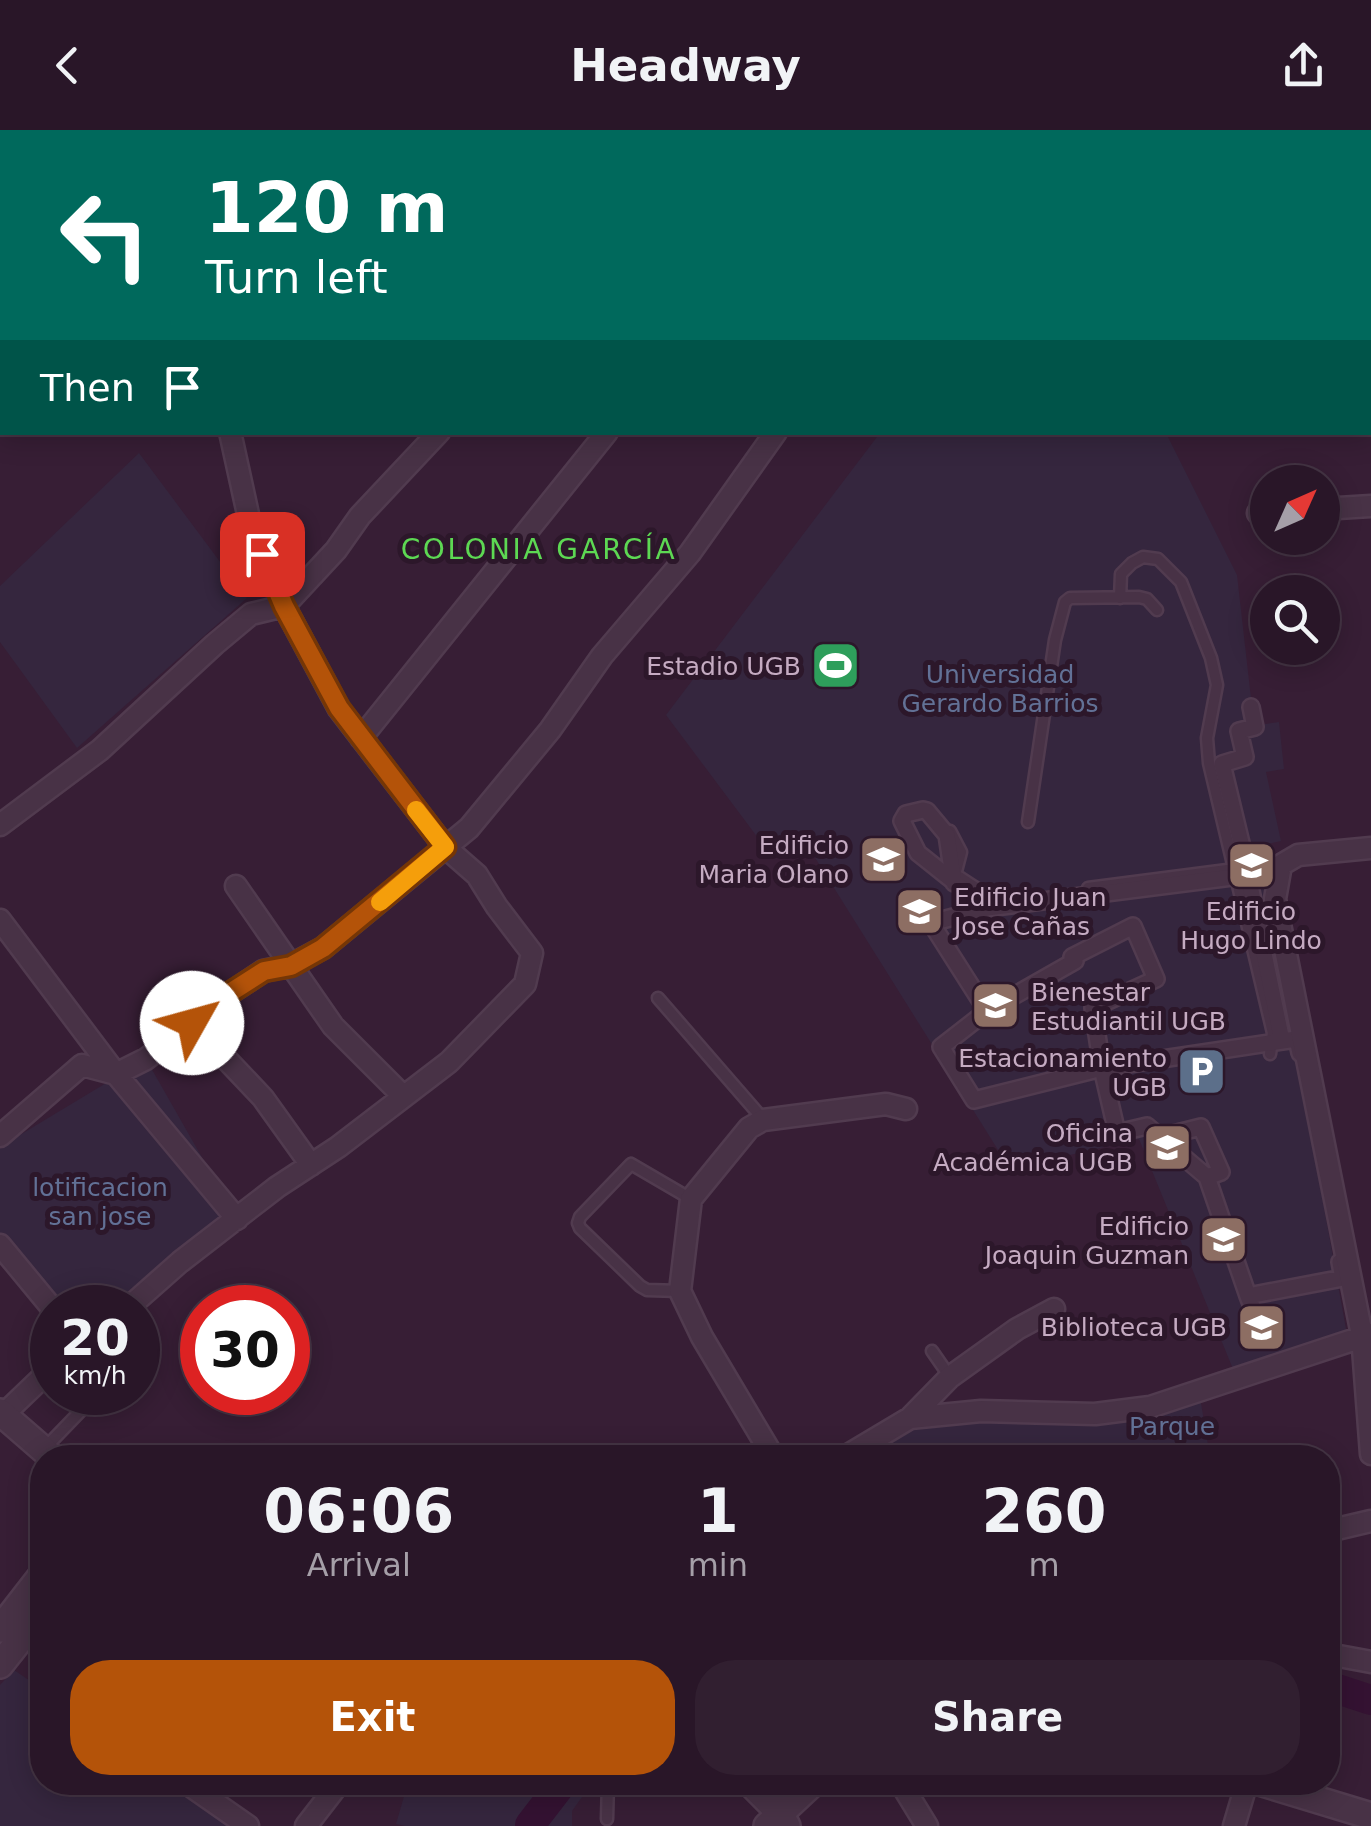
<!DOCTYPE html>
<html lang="en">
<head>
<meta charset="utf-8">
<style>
  body { margin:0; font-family:"DejaVu Sans",sans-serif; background:#311f30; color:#f1f3f6; height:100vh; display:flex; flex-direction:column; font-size:38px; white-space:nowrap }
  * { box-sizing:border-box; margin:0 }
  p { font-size:32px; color:#a59fa8 }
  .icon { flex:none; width:55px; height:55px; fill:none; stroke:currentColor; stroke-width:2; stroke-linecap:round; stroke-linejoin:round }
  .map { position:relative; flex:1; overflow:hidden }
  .details { position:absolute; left:30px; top:1315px; width:1310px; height:350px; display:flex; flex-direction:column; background:#291628; border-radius:40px; box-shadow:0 5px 25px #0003,0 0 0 2px #453545 }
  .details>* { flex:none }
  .hud { position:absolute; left:0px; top:0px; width:1372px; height:305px; box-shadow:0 5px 25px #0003,0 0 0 2px #453545; background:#00695c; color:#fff; overflow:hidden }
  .needle { width:65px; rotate:45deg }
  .fabs { position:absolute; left:1250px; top:335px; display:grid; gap:20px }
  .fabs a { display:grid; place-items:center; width:90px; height:90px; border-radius:50%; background:#291628; box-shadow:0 5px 25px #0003,0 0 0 2px #453545; font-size:50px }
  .speed { position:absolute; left:30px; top:1155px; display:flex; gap:20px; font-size:50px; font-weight:700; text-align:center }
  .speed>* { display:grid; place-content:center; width:130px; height:130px; border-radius:50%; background:#291628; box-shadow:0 5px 25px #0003,0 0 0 2px #453545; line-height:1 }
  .speed small { font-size:25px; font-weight:400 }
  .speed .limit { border:15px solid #d22; background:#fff; color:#111 }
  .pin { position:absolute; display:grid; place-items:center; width:85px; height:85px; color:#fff; margin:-42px; border-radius:20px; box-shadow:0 5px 15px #0006 }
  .me { position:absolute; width:110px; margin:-55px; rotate:52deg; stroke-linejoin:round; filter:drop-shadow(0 0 8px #0008) }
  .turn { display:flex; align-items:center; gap:35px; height:210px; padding:0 40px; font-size:45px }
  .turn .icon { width:130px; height:130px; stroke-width:2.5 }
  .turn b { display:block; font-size:70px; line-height:85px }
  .then { display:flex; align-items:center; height:95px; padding:0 40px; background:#0003; gap:20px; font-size:38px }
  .eta { display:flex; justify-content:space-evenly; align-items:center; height:170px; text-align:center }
  .eta b { font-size:60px; font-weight:800; line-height:70px }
  .cta { display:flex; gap:20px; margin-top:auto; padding:20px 40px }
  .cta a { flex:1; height:115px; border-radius:40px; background:#b45309; color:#fff; font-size:40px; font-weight:800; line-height:115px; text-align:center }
  .cta a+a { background:#311f30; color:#f1f3f6 }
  header { display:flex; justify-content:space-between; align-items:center; height:130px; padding:0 40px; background:#291628; font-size:45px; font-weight:800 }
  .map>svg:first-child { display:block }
  .green { fill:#35263e }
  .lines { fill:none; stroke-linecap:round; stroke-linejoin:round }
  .river { stroke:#341232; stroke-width:30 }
  .service-casing { stroke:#513b4f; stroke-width:15 }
  .pedestrian-casing { stroke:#513b4f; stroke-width:20 }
  .minor-casing { stroke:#513b4f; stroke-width:25 }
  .tertiary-casing { stroke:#513b4f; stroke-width:30 }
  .service { stroke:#483246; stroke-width:10 }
  .pedestrian { stroke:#483246; stroke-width:15 }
  .minor { stroke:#483246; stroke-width:20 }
  .tertiary { stroke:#483246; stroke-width:25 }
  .route-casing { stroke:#753606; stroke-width:25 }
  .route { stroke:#b45309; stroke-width:18 }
  .slow { stroke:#f59e0b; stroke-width:18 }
  .labels { text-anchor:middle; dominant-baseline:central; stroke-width:10; stroke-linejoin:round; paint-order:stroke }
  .poi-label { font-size:25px; fill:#c5abc2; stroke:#2c172a; text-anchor:end }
  .park-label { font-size:25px; fill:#627196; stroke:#2c172a }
  .neighbourhood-label { font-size:28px; letter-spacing:2.5px; fill:#5dd853; stroke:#2c172a }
</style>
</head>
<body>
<header><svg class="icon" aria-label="back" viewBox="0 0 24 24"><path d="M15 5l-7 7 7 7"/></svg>Headway<svg class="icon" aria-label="share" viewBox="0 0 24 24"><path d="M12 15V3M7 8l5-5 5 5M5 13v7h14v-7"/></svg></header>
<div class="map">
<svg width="1371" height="1696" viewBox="0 0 1371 1696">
  <rect width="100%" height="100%" fill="#371e35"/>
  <!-- green -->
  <path class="green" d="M1153 302 1167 305 1237 445 1252 577 1259 595 1279 592 1284 639 1266 642 1281 711 1259 716 1348 1210 1233 1239 1139 1009 1010 1039 804 710 773 728 666 585 880 303Z
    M139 323 247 468 77 618 0 512V456Z
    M146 929 237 1089 125 1177H53L0 1114V1017Z
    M1199 1261 1210 1327 847 1328 931 1285 1038 1284Z
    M14 1540 42 1559V1652L183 1653 247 1696H0V1555Z
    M404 1653H592L572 1681V1696H405L396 1694 407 1656Z"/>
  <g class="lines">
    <!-- river -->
    <path class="river" d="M1328 1556 1371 1570
      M530 1695 563 1652"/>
    <defs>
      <path id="service" d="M1120 468 1121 444 1132 433 1143 427 1158 429 1181 452 1211 528 1217 555 1207 608 1209 633 1273 903 1270 924
        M1028 692 1055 510 1065 472 1070 468 1139 467 1147 469 1157 480
        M950 701 961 722 955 745
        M956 745C972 755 988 768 1007 771
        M1088 758 1235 739
        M658 868 763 989
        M680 1161 647 1160 640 1156 580 1098 578 1093 580 1087 631 1034 691 1069
        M932 1221 950 1247
        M138 1224V1223
        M44 1319 99 1262
        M607 1689 608 1652"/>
      <path id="pedestrian" d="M1251 577 1255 597 1239 601 1245 627 1222 634 1242 717 1282 911
        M954 753 947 705 927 681 923 680 906 684 902 691 918 723 987 778 931 793 987 881 941 917 974 970 1102 938 1282 911 1297 909 1300 923
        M987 778 1248 745
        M987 881 1075 831 1072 827 1133 796 1156 849 1093 878 1102 938 1117 1003 1147 996 1207 1047 1248 1166 1343 1148 1340 1132
        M1161 1007 1201 997 1221 1042 1207 1047
        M1248 1166 1261 1199"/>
      <path id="minor" d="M64 0 66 2
        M1089 0V2
        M1364 0 1365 2
        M1370 51 1371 60
        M1322 379 1371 376
        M1258 383 1268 382
        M361 608 607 302
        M0 695 100 620 215 514 251 484 284 476 336 420 360 386 439 302
        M1371 718 1298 725 1281 735 1275 769 1362 1205 1371 1324
        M236 756 333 896 403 966
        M0 790 116 944 237 1089
        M192 893 263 968 311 1035
        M0 1006 82 935 116 944 146 929 229 864 263 841 291 835 323 818 469 698 550 600 602 526 690 423 776 302
        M0 1115 52 1178
        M128 1178 180 1132 277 1057 338 1017 449 932 525 854 532 823 497 777 477 745 445 717 339 579 284 476 251 398 230 302
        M3 1285 52 1238
        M910 1288 950 1247 1017 1199 1054 1179
        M774 1328 702 1207 680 1161 691 1069 749 998 763 990 886 974 906 979
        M843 1328 910 1288 981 1281 1095 1284 1150 1277 1371 1204
        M1328 1401 1371 1391
        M1328 1524 1371 1532
        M185 1652 248 1696
        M900 1652 927 1696
        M306 1696 340 1652
        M1234 1696 1247 1652"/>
      <path id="tertiary" d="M0 1282 53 1328
        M0 1499 42 1445
        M0 1535 42 1482
        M749 1652 779 1682 787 1696
        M1259 1652 1371 1686
        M767 1696 814 1652"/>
    </defs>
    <!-- service casing -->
    <use href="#service" class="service-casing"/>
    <!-- pedestrian casing -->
    <use href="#pedestrian" class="pedestrian-casing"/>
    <!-- minor casing -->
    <use href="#minor" class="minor-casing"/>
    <!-- tertiary casing -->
    <use href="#tertiary" class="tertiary-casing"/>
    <!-- service -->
    <use href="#service" class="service"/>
    <!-- pedestrian -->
    <use href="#pedestrian" class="pedestrian"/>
    <!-- minor -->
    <use href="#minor" class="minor"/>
    <!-- tertiary -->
    <use href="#tertiary" class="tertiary"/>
  </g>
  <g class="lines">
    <defs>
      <path id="route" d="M192 893 228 864 264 841 291 836 323 818 445 717 339 578 284 476 262 424"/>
    </defs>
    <!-- route casing -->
    <use href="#route" class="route-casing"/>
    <!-- route -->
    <use href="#route" class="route"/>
    <!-- slow -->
    <path class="slow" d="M380 772 445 717 416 680"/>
  </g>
  <!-- icons -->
  <defs>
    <symbol id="stadium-square" viewBox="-11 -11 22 22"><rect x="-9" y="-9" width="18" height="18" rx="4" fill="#2e9e5b" stroke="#2c172a"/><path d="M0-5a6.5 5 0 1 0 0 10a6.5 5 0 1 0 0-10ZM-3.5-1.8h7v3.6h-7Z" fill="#fff"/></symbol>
    <symbol id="university-square" viewBox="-11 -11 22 22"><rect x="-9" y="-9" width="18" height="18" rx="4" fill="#8d6e63" stroke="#2c172a"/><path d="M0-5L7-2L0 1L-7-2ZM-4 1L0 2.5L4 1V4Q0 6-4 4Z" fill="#fff"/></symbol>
    <symbol id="parking-square" viewBox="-11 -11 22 22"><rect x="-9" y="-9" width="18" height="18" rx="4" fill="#5c6f8a" stroke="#2c172a"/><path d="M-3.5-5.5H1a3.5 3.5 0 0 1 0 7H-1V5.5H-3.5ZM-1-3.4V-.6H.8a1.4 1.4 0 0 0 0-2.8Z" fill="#fff"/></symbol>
  </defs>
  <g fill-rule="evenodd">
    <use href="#stadium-square" x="808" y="508" width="55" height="55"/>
    <use href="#university-square" x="856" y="702" width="55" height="55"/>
    <use href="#university-square" x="1224" y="708" width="55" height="55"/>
    <use href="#university-square" x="892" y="754" width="55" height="55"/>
    <use href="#university-square" x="968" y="848" width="55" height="55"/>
    <use href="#parking-square" x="1174" y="914" width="55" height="55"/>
    <use href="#university-square" x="1140" y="990" width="55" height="55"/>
    <use href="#university-square" x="1196" y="1082" width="55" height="55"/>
    <use href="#university-square" x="1234" y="1170" width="55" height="55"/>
  </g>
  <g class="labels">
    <!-- poi labels -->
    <g class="poi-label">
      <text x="801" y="536">Estadio UGB</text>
      <text x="849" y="715">Edificio<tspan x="849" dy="29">Maria Olano</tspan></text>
      <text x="954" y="767" text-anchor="start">Edificio Juan<tspan x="954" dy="29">Jose Cañas</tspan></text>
      <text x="1251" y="781" text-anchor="middle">Edificio<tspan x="1251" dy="29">Hugo Lindo</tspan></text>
      <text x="1031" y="862" text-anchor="start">Bienestar<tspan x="1031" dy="29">Estudiantil UGB</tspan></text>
      <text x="1167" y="928">Estacionamiento<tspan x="1167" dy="29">UGB</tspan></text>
      <text x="1133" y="1003">Oficina<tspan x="1133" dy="29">Académica UGB</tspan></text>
      <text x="1189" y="1096">Edificio<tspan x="1189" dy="29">Joaquin Guzman</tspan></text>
      <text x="1227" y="1197">Biblioteca UGB</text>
    </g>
    <!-- park labels -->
    <g class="park-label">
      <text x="1000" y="544">Universidad<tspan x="1000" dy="29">Gerardo Barrios</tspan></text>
      <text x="100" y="1057">lotificacion<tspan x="100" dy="29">san jose</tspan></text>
      <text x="1172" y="1296">Parque</text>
    </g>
    <!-- neighbourhood labels -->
    <g class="neighbourhood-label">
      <text x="539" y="419">COLONIA GARCÍA</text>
    </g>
  </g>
</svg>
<div class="fabs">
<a><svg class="needle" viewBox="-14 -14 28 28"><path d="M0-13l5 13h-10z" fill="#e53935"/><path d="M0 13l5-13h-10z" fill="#a59fa8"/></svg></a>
<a><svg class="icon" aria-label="search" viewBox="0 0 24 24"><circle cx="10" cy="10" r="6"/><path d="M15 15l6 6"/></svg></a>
</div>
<div class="speed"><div>20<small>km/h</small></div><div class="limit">30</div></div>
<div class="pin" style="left:262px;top:424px;background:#d93025"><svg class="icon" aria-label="arrive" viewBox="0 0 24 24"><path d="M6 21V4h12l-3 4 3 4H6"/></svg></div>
<svg class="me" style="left:192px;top:893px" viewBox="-20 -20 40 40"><circle r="19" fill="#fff"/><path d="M0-13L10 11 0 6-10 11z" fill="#b45309"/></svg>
<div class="hud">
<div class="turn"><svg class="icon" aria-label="left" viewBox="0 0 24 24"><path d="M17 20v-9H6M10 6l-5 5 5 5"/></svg><div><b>120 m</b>Turn left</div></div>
<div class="then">Then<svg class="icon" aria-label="arrive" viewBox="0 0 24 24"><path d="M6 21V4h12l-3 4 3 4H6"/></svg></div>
</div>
<section class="details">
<div class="eta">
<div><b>06:06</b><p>Arrival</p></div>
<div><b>1</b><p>min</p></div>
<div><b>260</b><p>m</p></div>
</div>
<div class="cta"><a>Exit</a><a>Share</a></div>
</section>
</div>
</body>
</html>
